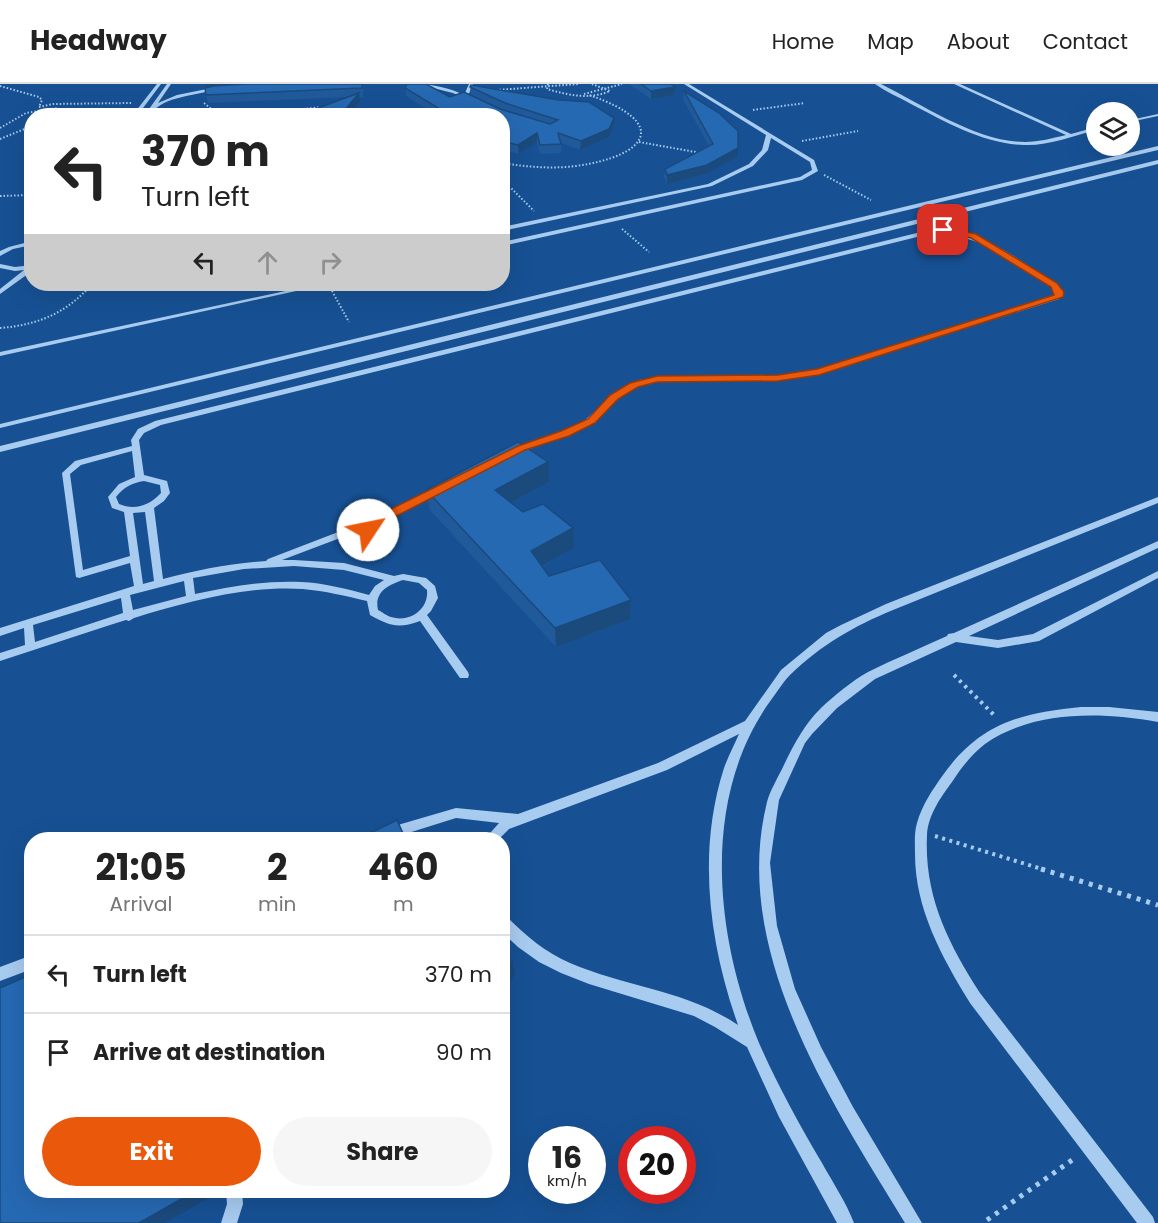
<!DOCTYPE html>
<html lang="en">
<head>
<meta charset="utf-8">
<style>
  body { margin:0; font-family:Poppins,sans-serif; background:#f6f6f6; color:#222; height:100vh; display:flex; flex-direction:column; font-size:22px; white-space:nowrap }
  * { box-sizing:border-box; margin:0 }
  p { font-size:20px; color:#767676 }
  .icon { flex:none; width:33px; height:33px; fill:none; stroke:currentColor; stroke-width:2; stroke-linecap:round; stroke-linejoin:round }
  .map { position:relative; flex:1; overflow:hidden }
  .side { position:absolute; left:24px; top:748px; width:486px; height:366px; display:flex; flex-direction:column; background:#fff; border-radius:24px; box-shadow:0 6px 24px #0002 }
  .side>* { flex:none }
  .banner { position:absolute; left:24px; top:24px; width:486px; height:183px; border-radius:24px; box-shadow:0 6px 24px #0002; background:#fff; color:#222; overflow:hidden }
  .controls { position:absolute; left:1086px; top:18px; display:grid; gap:12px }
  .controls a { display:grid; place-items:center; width:54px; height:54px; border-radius:50%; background:#fff; box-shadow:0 6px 24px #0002; font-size:30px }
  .speed { position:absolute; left:528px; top:1042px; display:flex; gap:12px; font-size:30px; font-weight:700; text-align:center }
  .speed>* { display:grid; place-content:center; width:78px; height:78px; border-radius:50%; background:#fff; box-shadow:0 6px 24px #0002; line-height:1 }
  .speed small { font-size:15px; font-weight:400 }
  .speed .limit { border:9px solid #d22; background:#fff; color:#111 }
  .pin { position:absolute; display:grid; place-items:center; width:51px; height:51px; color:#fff; margin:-26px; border-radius:12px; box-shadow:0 3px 9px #0006 }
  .me { position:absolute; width:66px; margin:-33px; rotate:56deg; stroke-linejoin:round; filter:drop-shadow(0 0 4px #0008) }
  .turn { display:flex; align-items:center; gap:21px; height:126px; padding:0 18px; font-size:27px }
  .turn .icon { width:78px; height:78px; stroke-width:2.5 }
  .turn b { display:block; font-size:42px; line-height:51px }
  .lanes { display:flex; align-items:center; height:57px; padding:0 18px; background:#0003; justify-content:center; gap:30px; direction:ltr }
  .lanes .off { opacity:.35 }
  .eta { display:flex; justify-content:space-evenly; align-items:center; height:102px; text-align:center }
  .eta b { font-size:36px; font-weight:700; line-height:42px }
  .button { display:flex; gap:12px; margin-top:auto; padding:12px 18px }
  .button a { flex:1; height:69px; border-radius:36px; background:#ea580c; color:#fff; font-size:24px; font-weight:700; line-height:69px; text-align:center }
  .button a+a { background:#f6f6f6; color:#222 }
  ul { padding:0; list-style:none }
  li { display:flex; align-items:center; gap:18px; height:78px; padding:0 18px; border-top:2px solid #e0e0e0 }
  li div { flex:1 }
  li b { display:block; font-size:22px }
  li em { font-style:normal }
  header { display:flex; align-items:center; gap:36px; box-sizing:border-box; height:84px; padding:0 30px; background:#fff; border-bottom:2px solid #e0e0e0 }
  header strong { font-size:28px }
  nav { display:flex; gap:33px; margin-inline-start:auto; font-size:21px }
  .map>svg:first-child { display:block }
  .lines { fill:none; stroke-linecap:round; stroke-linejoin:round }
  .path-far2 { stroke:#a8cbf0; stroke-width:2; stroke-dasharray:1.5 2; stroke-linecap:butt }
  .path-far1 { stroke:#a8cbf0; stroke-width:4; stroke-dasharray:3 4.5; stroke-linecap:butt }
  .path { stroke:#a8cbf0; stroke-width:5; stroke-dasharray:4 6; stroke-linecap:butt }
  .minor { fill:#a8cbf0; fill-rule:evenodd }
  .wall { fill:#215a9a }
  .shaded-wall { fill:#1b4a7d }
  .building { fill:#2669b3; stroke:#1b4a7d; stroke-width:1.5 }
  .route { fill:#ea580c; stroke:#983908; stroke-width:1.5 }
</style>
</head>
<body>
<header>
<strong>Headway</strong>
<nav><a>Home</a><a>Map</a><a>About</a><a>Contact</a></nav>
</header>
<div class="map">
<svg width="1158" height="1139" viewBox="0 0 1158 1139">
  <rect width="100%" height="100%" fill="#175194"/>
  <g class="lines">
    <!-- path-far2 -->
    <path class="path-far2" d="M548 0 547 5C568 11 589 16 610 7L592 0
      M0 2 39 13 42 16 39 23
      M496 6 579 0
      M584 10 622 0
      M204 19 220 32
      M39 23 53 20 131 19
      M349 24 393 32
      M753 26 805 19
      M244 31 323 23
      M235 32 246 31
      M0 44 26 29 58 24 49 32
      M0 55 32 42
      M802 57 858 47
      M639 58 701 69
      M502 79C527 83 551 85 576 82 648 72 671 39 589 11
      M824 91 871 116
      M502 100 511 104 534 127
      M0 112 32 111
      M622 145 649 168
      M332 207 349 238
      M0 244C38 241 67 229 92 200"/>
    <!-- path-far1 -->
    <path class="path-far1" d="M954 591 996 633
      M935 752 1045 786"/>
    <!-- path -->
    <path class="path" d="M1041 785 1158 821
      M987 1136 1075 1074"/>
    <!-- minor -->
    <path class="minor" d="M157 0H161L137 32H132Z
      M167 0H171L158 19 177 11 217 3 219 4C197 13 164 10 149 32H144Z
      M417 0C432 0 450 4 464 11L469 0H473L468 12 474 16 470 17 453 9Z
      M684 0H689L814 76 818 87 802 96 502 162V158L800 93 812 86 810 78 771 54 768 66 753 82 712 102 502 147V143L708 100 749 80 762 66 766 51Z
      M875 0H881C923 21 977 58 1025 58 1039 58 1053 54 1066 51L954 0H960L1071 50 1096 43V46C1073 52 1048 62 1024 61 984 60 946 38 911 20 899 13 886 8 875 0Z
      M1158 30V32L1130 38V36Z
      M1158 62V66L0 344V340Z
      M1158 76V80L0 368V362Z
      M933 145C983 146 1016 174 1056 200L1062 208 1059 215 819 290 778 296 665 297 644 300 623 311 589 342 517 370 514 371 510 368 583 338 617 307 639 296 665 293 778 292 818 286 1053 214 1056 208 1052 202C1013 178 981 150 933 149L161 341 144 349 139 356 144 391 167 397 170 409 164 417 154 424 163 495C197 486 231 479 266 477L268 475 346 445 352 437 359 435 367 438 436 404H442V408L370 444C369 457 356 461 348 451L282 476H294L344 479 394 492 403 490 426 494 435 502 438 514 431 527 427 531 468 588 469 591 468 594H460L420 537C398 545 390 542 370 531L367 517C346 512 325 507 303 505 248 501 186 518 134 534L129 537 126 536 110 541 0 577V569L25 561 24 544 0 552V544L134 502 130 479 79 494 76 493 62 389 75 377 132 362 131 356 138 345 155 337ZM132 367 135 393 119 400 108 413 112 424 124 428 130 472 83 486 70 390 81 381ZM144 397 160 401 161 409C150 421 135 427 119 420L116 413C124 403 132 399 144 397ZM145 428 154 497 143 500 133 429ZM358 442 361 446 358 450 355 446ZM294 482 344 486 384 496 375 502 369 511C347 505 324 499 301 498 266 496 229 503 195 510L193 494 244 485ZM403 496 419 499 427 506C429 525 410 539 391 533 387 532 382 528 378 526 374 508 388 501 403 496ZM184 497 186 512 133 526 130 511ZM121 514 123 529 35 558 33 541Z
      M32 157V161L13 165 0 172V167L9 163Z
      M0 180 15 183 32 181V187L0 210V205L24 186 15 187 0 184Z
      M318 200H328L0 272V268Z
      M1158 413V419L893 526C854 542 821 561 790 591 783 598 777 608 771 616 700 714 715 853 759 959 777 1000 799 1040 822 1079 833 1099 846 1118 854 1139H837L779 1033 747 963 715 943 694 932 589 900 561 889 539 878 518 863 502 848V832L507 833C526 852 545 868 570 879 626 903 686 906 738 941 709 859 697 768 724 684 728 673 734 661 739 650L667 686 509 745 498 756H484L499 739 456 734 386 756H361L363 752 367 750 456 724 518 730 658 679 745 637 781 586 826 549 841 541 886 520Z
      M1158 457V464L969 552 998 556 1033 550 1158 487V494L1039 557 998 564 956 558 875 595 837 624 812 650 805 659 779 716 770 779 777 842 795 905 821 963 853 1023 922 1139H905C831 1017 730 867 767 718 770 707 777 695 782 685 793 662 803 642 821 624 835 611 852 597 868 588 894 575 921 564 947 552L948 550 954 549Z
      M1081 623H1109L1158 628V638C1101 628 1034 626 985 660 972 670 961 684 952 698 941 713 928 731 927 751 924 812 948 859 980 909L1153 1133 1155 1139H1137L970 919C942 873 915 825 915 770 915 760 914 749 917 739 922 721 933 705 943 691 980 639 1021 629 1081 623Z
      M32 871V885L0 897V883Z
      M226 1107H242L243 1120 237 1139H221L227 1120Z"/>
  </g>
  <!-- wall -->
  <path class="wall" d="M205 0 363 2V13H359L360 17 347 13 208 19 206 11 207 4Z
    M629 0H671L675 3 674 11 651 15Z
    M470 3 614 42 609 53 580 66 561 59V69L540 70 537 58 519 70 506 67 502 65V32H438L406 12 405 4 504 26 471 11Z
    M684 7 737 73 706 90 667 100 664 93 665 85 709 62 683 15Z
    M549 398 511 419 523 428 573 444 574 464 542 482 549 492 631 516 630 535 556 563 430 426 426 406Z"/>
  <!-- shaded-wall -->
  <path class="shaded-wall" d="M205 0H244L207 5Z
    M675 3 674 11 651 15V7Z
    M359 9 360 17 348 32H340Z
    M614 34V42L609 53 580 66 581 57Z
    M537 49V58L519 70 518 61Z
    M738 64 737 73 706 90 667 100V91Z
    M548 378 549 398 497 426 495 406Z
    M573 444 574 464 532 487 531 467Z
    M631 516 630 535 556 563 555 544Z
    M512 877 515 890 502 910V893Z
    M190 1107H205L207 1115 165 1139H139Z"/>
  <!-- building -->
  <path class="building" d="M246 0H362V4L206 11 205 4 214 2Z
    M407 0H426L450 13 464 8 500 25 550 40 558 36 505 19 470 3 471 1 559 16 589 18 614 34 609 45 581 57 558 49 561 60 540 61 537 49 518 61 505 58 502 56V32H454L443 27 405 4Z
    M641 0H671L675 3 651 7Z
    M684 7 719 29 738 47V64L707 81 667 91 665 85 713 60Z
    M359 9 340 32H311L318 24Z
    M518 358 548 378 495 406 523 428 543 420 573 444 531 467 549 492 600 476 631 516 555 544 426 406Z
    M397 736 406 756H356Z
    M502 871 512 877 502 893Z
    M32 890V1107H190V1110L139 1139H0V904Z"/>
  <!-- route -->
  <path class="route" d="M943 143 976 150 1057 199 1064 208 1063 213 819 291 778 297 657 298 638 303 618 315 595 339 569 352 525 366 373 444 372 449H363V439L518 362 561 347 588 335 610 311 630 299 657 292 778 291 817 285 1054 211 1051 203 971 154 940 147Z"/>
</svg>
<div class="controls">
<a><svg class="icon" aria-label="layers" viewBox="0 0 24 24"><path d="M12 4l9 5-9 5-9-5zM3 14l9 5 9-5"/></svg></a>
</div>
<div class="speed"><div>16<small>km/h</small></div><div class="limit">20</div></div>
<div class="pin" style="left:943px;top:146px;background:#d93025"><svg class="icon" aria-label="arrive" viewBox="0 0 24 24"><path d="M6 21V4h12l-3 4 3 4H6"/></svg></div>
<svg class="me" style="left:368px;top:446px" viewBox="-20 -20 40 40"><circle r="19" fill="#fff"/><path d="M0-13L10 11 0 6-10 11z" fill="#ea580c"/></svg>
<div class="banner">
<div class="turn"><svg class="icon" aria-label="left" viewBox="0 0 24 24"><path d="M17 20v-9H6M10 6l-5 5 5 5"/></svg><div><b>370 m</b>Turn left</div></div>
<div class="lanes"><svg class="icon" aria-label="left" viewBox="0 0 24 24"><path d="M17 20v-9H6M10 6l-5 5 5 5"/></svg><svg class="icon off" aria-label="ahead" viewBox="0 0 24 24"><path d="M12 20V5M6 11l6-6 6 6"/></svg><svg class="icon off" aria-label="right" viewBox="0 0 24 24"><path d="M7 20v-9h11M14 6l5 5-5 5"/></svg></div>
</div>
<section class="side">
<div class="eta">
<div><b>21:05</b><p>Arrival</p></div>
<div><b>2</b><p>min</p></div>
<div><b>460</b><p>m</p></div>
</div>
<ul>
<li><svg class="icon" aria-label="left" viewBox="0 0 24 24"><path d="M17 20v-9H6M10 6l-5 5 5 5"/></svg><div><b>Turn left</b></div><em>370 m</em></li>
<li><svg class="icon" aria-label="arrive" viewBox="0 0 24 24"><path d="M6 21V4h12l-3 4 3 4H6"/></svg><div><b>Arrive at destination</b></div><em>90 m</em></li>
</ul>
<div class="button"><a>Exit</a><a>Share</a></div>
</section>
</div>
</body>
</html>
